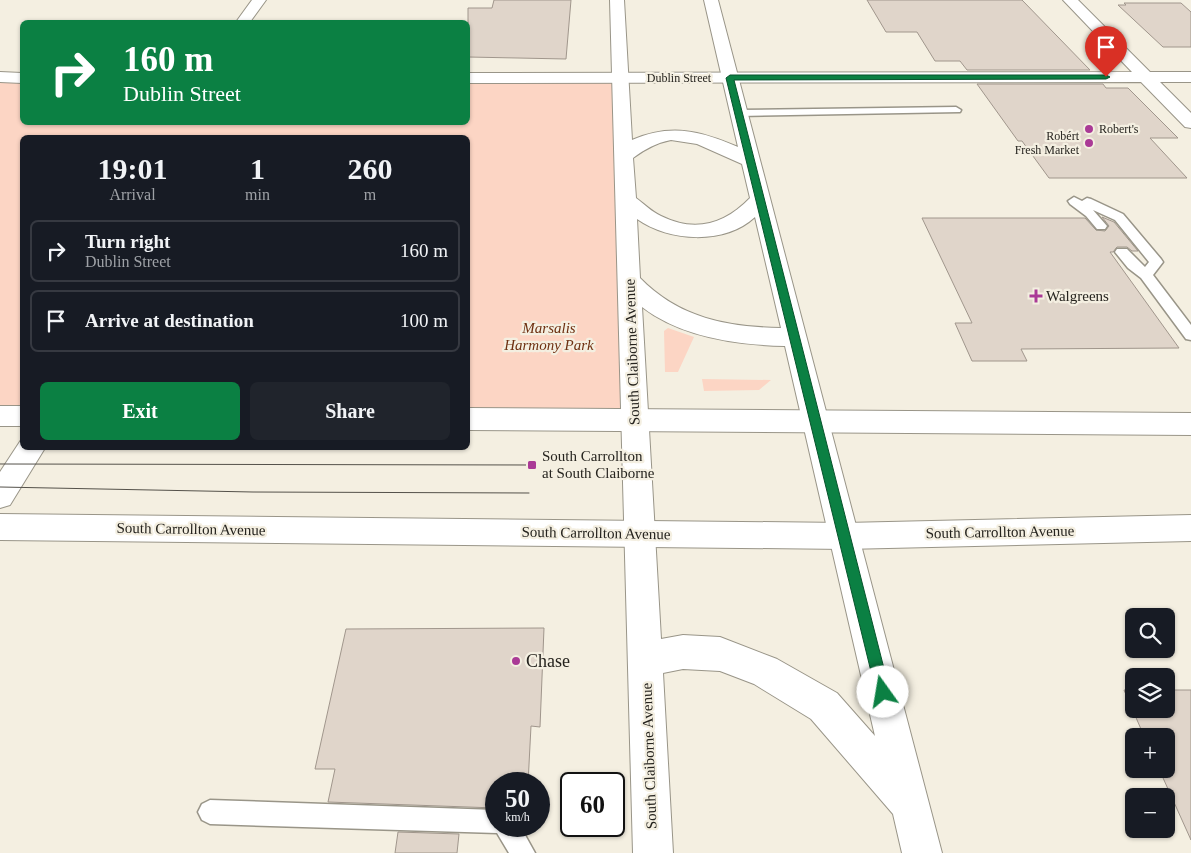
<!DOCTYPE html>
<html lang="en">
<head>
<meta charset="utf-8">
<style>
  body { margin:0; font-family:"Times New Roman",serif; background:#20242c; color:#f1f3f6; height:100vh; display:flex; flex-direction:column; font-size:19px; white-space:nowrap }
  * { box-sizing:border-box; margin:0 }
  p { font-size:16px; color:#9ea1a6 }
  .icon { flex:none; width:28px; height:28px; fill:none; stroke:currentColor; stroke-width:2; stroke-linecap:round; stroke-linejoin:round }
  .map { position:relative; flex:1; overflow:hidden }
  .details { position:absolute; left:20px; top:135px; width:450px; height:315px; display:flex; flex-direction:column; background:#171b24; border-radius:8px; box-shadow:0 1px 4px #0004 }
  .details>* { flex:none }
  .top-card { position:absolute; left:20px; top:20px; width:450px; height:105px; border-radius:8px; box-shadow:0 1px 4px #0004; background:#0b8043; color:#fff; overflow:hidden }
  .buttons { position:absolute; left:1125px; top:608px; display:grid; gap:10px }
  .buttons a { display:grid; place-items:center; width:50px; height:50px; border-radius:8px; background:#171b24; box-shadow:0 1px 4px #0004; font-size:25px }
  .speed { position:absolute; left:485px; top:772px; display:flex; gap:10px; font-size:25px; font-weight:700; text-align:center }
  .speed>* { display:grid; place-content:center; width:65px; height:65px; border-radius:50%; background:#171b24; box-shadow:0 1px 4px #0004; line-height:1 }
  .speed small { font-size:12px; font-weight:400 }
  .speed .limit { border:2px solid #111; border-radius:8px; background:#fff; color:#111 }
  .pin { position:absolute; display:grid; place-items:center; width:42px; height:42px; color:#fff; margin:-51px -21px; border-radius:50% 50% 50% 0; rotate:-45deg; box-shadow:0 0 5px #0007 }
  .pin .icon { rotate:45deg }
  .me { position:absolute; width:55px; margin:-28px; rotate:347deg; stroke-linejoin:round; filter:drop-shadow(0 0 4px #0008) }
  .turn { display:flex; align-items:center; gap:18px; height:105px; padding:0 20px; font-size:22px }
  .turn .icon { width:65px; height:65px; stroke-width:2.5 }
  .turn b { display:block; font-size:35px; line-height:42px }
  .eta { display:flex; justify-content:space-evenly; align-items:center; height:85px; text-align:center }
  .eta b { font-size:30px; font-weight:800; line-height:35px }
  .action { display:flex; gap:10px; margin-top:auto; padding:10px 20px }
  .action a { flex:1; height:58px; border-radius:8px; background:#0b8043; color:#fff; font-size:20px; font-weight:800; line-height:58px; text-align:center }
  .action a+a { background:#20242c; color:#f1f3f6 }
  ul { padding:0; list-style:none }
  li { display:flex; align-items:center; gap:15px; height:62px; margin:0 10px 8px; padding:0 10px; border:2px solid #363941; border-radius:8px }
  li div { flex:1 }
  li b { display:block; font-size:19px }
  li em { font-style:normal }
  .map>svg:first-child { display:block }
  .green { fill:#fcd5c4 }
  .building { fill:#e0d5ca; stroke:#a0968c }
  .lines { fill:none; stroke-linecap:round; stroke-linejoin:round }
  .lane-casing { stroke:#999588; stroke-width:3 }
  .street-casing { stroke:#999588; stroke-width:2 }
  .secondary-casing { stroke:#999588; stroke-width:2 }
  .primary-casing { stroke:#999588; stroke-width:2 }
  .lane { fill:#fff; fill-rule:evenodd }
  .street { fill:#fff; fill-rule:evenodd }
  .secondary { fill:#fff; fill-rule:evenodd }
  .primary { fill:#fff; fill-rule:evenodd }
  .tram { stroke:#54514a; stroke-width:1 }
  .route { fill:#0b8043; stroke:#07532c }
  .poi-dot { fill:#aa3a96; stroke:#f4efe1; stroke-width:2 }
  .labels { text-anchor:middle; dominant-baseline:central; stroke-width:4.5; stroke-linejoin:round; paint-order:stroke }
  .far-street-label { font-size:12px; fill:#26241f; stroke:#f4efe1 }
  .far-poi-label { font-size:12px; fill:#26241f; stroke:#f4efe1; text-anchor:start }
  .poi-label { font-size:15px; fill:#26241f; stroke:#f4efe1; text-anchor:start }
  .park-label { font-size:15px; font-style:italic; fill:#6e3011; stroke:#f4efe1 }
  .street-label { font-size:15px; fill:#26241f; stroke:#f4efe1 }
  .near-poi-label { font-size:18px; fill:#26241f; stroke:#f4efe1; text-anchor:start }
</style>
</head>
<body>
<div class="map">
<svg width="1191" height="853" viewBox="0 0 1191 853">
  <rect width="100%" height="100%" fill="#f4efe1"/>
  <!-- green -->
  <path class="green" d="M0 77 22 78V122H468V78H621L634 419H468V138H22V416H0Z
    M668 328 694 337 678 372H665L664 331Z
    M702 379 771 380 759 390 704 391Z"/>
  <!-- building -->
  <path class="building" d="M494 0H571L566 59 468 57V8H492Z
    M867 0H1022L1090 70H967L960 61H935L917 32H886Z
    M1124 3H1181L1191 12V47H1163L1118 5H1126Z
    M977 84H1103L1106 88H1128L1178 138H1150L1187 178H1049L1022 141H1018Z
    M1102 217 1114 222 1138 251H1132L1127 247H1117L1113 252H1110L1179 348 1021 349 1027 361H972L955 323H972L922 218H1085L1096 230 1105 231 1109 226Z
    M544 628 540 727 531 726 528 784H496V808L328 802 335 769H315L346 629Z
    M1124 690H1134V709H1166V690H1191V840L1159 769H1166V736H1144Z
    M398 832 459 834 457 853H395Z"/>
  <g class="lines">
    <defs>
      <path id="lane" d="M956 107 961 110 960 112 739 116 734 113 739 110Z
        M1074 197 1082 201 1087 198 1091 199 1123 214 1161 259 1163 262 1153 275 1191 325V340L1186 339 1141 278 1128 268 1115 252 1117 249H1127L1145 267 1149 262 1115 220 1093 210 1107 226 1105 229H1097L1086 216 1070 204 1068 201Z
        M210 800 496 810V826H520L535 853H509L497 833 210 824 202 820 198 812 202 804Z"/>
      <path id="street" d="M252 0H266L250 22H236Z
        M1063 0H1078L1150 72H1191V82H1160L1191 113V128L1185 127 1141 82 468 83V73L1132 72Z
        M0 72 22 73V83L0 82Z"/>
      <path id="secondary" d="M0 406H22V426H0Z
        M468 408 1191 413V435L468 430Z
        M21 440H22V448H45L10 505 0 508V472Z
        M0 514 845 523 1191 515V541L845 549 0 540Z"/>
      <path id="primary" d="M610 0H624L632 140C671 123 701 131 738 147L704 0H718L942 853H902L893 814 811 719 754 684 720 671 683 669 663 673 673 853H633ZM671 140 697 144 742 164 750 198C725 224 695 233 661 216 652 212 644 204 636 198L633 158C645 149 656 143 671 140ZM755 217 781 328C727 327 679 318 640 278L637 219C669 242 725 245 755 217ZM642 307C681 337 736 345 785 346L875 736 837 693 777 659 720 637 683 635 661 639Z"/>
    </defs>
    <!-- lane casing -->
    <use href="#lane" class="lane-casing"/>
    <!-- street casing -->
    <use href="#street" class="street-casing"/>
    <!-- secondary casing -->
    <use href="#secondary" class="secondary-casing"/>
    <!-- primary casing -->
    <use href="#primary" class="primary-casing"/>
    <!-- lane -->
    <use href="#lane" class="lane"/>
    <!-- street -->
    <use href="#street" class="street"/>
    <!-- secondary -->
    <use href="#secondary" class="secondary"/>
    <!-- primary -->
    <use href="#primary" class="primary"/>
    <!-- tram -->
    <path class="tram" d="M0 464 532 465
      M0 487 253 492 529 493"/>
  </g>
  <!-- route -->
  <path class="route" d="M730 75H1106L1110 77 1106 79 734 80 890 692 888 697 883 699 878 697 876 692 726 78Z"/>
  <!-- markers -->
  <g class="poi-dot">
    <circle cx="1089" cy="129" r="5"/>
    <circle cx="1089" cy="143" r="5"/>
    <path d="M1033.5 288.5h5v5h5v5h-5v5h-5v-5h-5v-5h5z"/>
    <rect x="527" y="460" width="10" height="10" rx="2.5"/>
    <circle cx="516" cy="661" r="5"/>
  </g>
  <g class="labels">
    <!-- far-street labels -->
    <g class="far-street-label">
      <text x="679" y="78">Dublin Street</text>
    </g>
    <!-- far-poi labels -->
    <g class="far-poi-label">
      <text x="1099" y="129">Robert's</text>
      <text x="1079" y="136" text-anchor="end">Robért<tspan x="1079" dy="14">Fresh Market</tspan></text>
    </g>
    <!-- poi labels -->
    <g class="poi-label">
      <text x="1046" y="296">Walgreens</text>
      <text x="542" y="456">South Carrollton<tspan x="542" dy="17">at South Claiborne</tspan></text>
    </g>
    <!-- park labels -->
    <g class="park-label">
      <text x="549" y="328">Marsalis<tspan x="549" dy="17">Harmony Park</tspan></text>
    </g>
    <!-- street labels -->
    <g class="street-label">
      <text transform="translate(632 352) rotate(-92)">South Claiborne Avenue</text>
      <text transform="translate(191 529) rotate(1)">South Carrollton Avenue</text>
      <text transform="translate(1000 532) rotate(-1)">South Carrollton Avenue</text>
      <text transform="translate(596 533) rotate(1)">South Carrollton Avenue</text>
      <text transform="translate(649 756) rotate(-92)">South Claiborne Avenue</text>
    </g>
    <!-- near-poi labels -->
    <g class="near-poi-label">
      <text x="526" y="661">Chase</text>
    </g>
  </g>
</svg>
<div class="buttons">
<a><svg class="icon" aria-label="search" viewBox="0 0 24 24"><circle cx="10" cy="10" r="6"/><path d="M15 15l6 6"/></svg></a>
<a><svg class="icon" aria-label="layers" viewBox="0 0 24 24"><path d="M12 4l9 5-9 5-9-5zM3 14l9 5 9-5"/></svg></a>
<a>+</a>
<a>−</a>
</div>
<div class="speed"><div>50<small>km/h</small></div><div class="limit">60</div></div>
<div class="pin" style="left:1106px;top:77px;background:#d93025"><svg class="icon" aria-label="arrive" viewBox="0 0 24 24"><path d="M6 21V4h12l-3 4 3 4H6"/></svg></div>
<svg class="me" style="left:883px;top:692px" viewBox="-20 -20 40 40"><circle r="19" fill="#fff"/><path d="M0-13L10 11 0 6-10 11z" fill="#0b8043"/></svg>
<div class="top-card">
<div class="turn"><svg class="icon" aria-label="right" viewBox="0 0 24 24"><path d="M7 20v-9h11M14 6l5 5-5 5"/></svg><div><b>160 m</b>Dublin Street</div></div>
</div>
<section class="details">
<div class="eta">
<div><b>19:01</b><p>Arrival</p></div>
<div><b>1</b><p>min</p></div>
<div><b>260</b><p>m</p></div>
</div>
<ul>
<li><svg class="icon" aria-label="right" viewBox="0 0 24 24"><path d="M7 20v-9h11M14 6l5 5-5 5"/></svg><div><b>Turn right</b><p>Dublin Street</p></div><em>160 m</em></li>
<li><svg class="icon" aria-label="arrive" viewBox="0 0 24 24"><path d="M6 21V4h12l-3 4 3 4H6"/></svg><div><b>Arrive at destination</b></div><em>100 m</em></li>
</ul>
<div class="action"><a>Exit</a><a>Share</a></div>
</section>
</div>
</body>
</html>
